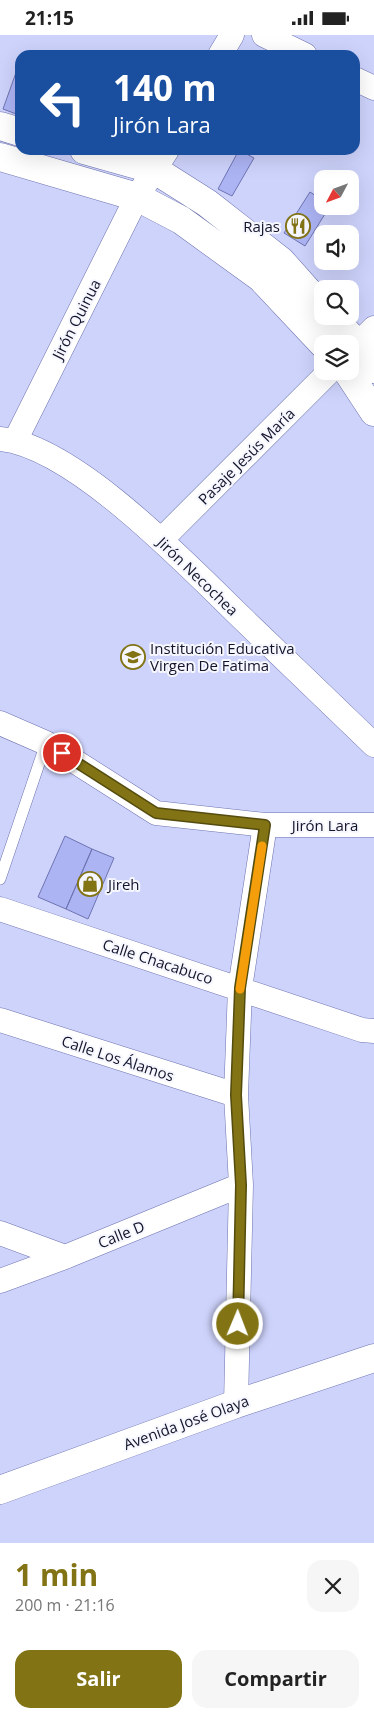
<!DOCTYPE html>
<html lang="es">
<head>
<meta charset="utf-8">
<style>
  body { margin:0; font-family:"Open Sans",sans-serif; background:#f6f6f6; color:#222; height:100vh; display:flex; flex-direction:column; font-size:19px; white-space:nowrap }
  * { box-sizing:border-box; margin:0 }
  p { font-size:16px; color:#767676 }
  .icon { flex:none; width:28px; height:28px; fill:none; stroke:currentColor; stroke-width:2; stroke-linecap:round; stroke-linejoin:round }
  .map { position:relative; height:1508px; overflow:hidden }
  .side { display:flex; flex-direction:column; background:#fff; flex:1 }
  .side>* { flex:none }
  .hud { position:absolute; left:15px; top:15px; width:345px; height:105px; border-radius:15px; box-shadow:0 5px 20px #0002; background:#1a4fa0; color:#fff; overflow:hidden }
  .needle { width:32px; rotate:229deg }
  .buttons { position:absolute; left:314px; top:135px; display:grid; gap:10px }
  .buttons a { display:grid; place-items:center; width:45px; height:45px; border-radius:10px; background:#fff; box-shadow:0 5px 20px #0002; font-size:25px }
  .pin { position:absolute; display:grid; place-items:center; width:42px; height:42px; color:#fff; margin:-21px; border:2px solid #fff; border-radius:50%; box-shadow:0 1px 5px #0007 }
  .me { position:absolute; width:55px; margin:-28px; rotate:1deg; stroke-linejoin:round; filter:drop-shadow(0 0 4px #0008) }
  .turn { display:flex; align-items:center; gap:18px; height:105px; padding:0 15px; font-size:22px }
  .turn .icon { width:65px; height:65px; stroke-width:2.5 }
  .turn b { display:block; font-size:35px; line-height:42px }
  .round { display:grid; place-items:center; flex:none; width:52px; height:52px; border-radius:15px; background:#f6f6f6 }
  .overview { display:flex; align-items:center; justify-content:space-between; height:85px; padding:0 15px }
  h1 { font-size:30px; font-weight:700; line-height:38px; color:#827315 }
  .cta { display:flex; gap:10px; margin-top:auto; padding:10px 15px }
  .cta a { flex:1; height:58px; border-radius:15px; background:#827315; color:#fff; font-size:20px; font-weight:700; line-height:58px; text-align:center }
  .cta a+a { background:#f6f6f6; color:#222 }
  .status { display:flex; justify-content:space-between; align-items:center; height:35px; padding:0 25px; background:#fff; direction:ltr }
  .status svg { height:14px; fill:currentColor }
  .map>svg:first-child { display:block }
  .building { fill:#adb4f4; stroke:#6e74b0 }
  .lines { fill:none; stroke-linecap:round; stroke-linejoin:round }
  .service-casing { stroke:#6d73af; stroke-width:12 }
  .minor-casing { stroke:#6d73af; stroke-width:25 }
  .tertiary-casing { stroke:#6d73af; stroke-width:29 }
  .service { stroke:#fff; stroke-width:11 }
  .minor { stroke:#fff; stroke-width:24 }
  .tertiary { stroke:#fff; stroke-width:28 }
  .route-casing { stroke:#544b0e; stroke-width:12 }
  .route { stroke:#827315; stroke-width:9 }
  .slow { stroke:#f59e0b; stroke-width:9 }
  .labels { text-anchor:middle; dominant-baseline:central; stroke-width:4; stroke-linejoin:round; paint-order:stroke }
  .poi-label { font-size:15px; fill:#12142b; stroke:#f6f7fe; text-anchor:start }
  .street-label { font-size:15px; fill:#12142b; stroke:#f6f7fe }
</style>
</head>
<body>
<div class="status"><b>21:15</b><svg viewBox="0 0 49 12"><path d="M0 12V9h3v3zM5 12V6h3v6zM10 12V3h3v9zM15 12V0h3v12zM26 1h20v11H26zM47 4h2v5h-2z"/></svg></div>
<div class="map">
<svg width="374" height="1508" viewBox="0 0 374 1508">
  <rect width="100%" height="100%" fill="#ced3fc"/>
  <!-- building -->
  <path class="building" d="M18 32 20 33 19 80 3 74Z
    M239 115 254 123 232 161 218 154Z
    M310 157 322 165V171H330L305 211 284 198Z
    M65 801 92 814 66 874 38 862Z
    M92 814 114 823 88 884 66 874Z"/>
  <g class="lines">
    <defs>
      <path id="service" d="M0 844 46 708"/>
      <path id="minor" d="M264 0 305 20
        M220 20 232 0
        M355 44 374 53
        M350 317 374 293
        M0 404C75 411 189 532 243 584 287 626 330 668 374 710
        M15 406 137 162 167 115
        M161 505 330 336
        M0 688 46 708 156 778 265 790H374
        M0 874 362 995 374 996
        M0 985 236 1060
        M0 1198 65 1222
        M0 1246 65 1222 241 1150
        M236 1369 241 1150 236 1060 240 953 265 790"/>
      <path id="tertiary" d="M0 91 20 97
        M84 115 155 135 207 168 281 226 322 272
        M0 122 137 162 181 185 261 243 323 309
        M332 281 358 310 374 334
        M347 336 374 377
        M0 1455 236 1369 374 1323"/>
    </defs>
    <!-- service casing -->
    <use href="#service" class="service-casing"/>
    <!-- minor casing -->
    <use href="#minor" class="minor-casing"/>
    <!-- tertiary casing -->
    <use href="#tertiary" class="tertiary-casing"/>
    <!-- service -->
    <use href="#service" class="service"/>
    <!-- minor -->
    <use href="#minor" class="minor"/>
    <!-- tertiary -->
    <use href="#tertiary" class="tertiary"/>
  </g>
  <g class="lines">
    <defs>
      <path id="route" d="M62 718 156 778 265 790 240 953 236 1060 241 1150 238 1289"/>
    </defs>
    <!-- route casing -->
    <use href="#route" class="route-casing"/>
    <!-- route -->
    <use href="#route" class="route"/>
    <!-- slow -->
    <path class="slow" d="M240 954 262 811"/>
  </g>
  <!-- icons -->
  <defs>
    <symbol id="restaurant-ring" viewBox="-11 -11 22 22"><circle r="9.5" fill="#f6f7fe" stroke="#827315" stroke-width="1.5"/><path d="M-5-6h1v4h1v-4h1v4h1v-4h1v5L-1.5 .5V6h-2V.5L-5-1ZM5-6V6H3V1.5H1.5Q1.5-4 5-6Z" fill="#827315"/></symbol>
    <symbol id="school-ring" viewBox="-11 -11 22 22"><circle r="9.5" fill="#f6f7fe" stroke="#827315" stroke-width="1.5"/><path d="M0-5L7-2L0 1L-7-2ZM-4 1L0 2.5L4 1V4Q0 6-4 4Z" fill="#827315"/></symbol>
    <symbol id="shop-ring" viewBox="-11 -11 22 22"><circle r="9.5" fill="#f6f7fe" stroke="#827315" stroke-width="1.5"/><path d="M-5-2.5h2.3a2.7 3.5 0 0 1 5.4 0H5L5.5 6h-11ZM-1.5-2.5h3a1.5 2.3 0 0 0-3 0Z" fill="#827315"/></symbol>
  </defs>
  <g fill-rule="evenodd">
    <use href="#restaurant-ring" x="284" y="177" width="28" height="28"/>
    <use href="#school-ring" x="119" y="608" width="28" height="28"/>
    <use href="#shop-ring" x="76" y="835" width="28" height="28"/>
  </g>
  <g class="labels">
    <!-- poi labels -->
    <g class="poi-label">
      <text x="280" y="191" text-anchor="end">Rajas</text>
      <text x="150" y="613">Institución Educativa<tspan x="150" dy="17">Virgen De Fatima</tspan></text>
      <text x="108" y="849">Jireh</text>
    </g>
    <!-- street labels -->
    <g class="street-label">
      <text transform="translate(76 284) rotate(-63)">Jirón Quinua</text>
      <text transform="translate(246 421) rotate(-45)">Pasaje Jesús María</text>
      <text transform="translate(198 541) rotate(44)">Jirón Necochea</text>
      <text x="325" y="790">Jirón Lara</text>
      <text transform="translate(158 926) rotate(18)">Calle Chacabuco</text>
      <text transform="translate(118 1023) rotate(18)">Calle Los Álamos</text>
      <text transform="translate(121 1199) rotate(-22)">Calle D</text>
      <text transform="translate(186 1387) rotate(-20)">Avenida José Olaya</text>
    </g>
  </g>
</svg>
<div class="buttons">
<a><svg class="needle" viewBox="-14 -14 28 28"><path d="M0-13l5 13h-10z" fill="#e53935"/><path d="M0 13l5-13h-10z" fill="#767676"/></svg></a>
<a><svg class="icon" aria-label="sound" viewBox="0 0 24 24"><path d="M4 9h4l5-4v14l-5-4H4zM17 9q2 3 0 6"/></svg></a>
<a><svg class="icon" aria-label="search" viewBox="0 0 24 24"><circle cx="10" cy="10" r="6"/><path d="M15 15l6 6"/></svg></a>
<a><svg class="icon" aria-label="layers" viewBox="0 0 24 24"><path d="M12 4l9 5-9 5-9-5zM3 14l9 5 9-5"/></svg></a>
</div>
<div class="pin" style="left:62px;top:718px;background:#d93025"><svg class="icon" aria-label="arrive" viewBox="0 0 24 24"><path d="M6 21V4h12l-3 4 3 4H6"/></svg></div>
<svg class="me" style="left:238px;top:1289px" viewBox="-20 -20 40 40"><circle r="17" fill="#827315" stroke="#fff" stroke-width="3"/><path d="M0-11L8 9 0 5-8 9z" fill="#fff"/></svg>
<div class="hud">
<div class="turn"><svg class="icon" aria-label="left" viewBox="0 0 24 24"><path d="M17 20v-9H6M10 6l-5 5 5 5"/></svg><div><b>140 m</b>Jirón Lara</div></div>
</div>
</div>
<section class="side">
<div class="overview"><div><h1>1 min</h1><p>200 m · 21:16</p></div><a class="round"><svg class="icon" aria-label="close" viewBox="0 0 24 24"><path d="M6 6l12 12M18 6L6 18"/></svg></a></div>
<div class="cta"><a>Salir</a><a>Compartir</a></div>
</section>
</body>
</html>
